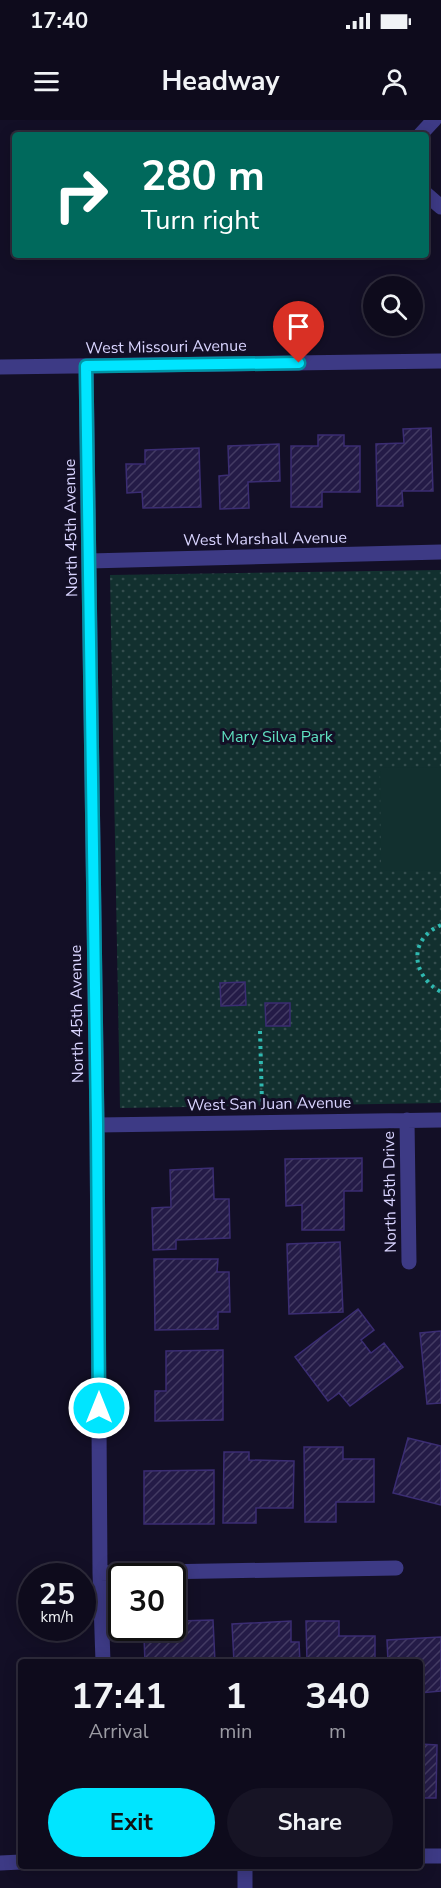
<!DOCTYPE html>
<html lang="en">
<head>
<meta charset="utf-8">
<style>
  body { margin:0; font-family:"Nunito Sans",sans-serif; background:#171425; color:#f1f3f6; height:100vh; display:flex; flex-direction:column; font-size:22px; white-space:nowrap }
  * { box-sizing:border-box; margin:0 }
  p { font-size:20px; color:#9b9ba3 }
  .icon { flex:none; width:33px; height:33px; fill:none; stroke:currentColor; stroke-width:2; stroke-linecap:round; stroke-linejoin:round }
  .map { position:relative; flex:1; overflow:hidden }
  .sheet { position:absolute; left:18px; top:1539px; width:405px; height:210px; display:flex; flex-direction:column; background:#0e0b1c; border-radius:6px; box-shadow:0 3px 15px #0003,0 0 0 2px #2e2b3b }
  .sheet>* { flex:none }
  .hud { position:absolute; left:12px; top:12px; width:417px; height:126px; border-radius:6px; box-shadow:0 3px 15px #0003,0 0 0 2px #2e2b3b; background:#00695c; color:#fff; overflow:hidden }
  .controls { position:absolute; left:363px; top:156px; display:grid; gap:12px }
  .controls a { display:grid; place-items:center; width:60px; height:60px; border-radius:50%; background:#0e0b1c; box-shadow:0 3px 15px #0003,0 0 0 2px #2e2b3b; font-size:30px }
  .speed { position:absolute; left:18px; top:1443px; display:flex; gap:12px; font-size:30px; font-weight:700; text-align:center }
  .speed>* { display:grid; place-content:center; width:78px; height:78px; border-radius:50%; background:#0e0b1c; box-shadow:0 3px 15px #0003,0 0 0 2px #2e2b3b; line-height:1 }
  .speed small { font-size:15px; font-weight:400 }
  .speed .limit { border:3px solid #111; border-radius:9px; background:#fff; color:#111 }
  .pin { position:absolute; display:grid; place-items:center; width:51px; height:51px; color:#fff; margin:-62px -26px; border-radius:50% 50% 50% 0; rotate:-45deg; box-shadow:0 0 6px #0007 }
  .pin .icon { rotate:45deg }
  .me { position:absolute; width:66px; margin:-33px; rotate:0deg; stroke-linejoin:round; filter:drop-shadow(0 0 4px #0008) }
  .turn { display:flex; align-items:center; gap:21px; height:126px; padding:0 30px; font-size:27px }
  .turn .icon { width:78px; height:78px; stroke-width:2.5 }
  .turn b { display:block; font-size:42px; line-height:51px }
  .eta { display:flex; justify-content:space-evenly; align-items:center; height:102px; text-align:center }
  .eta b { font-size:36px; font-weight:700; line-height:42px }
  .action { display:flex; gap:12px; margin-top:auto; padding:12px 30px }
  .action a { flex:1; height:69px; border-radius:36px; background:#00e5ff; color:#111; font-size:24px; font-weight:700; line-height:69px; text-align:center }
  .action a+a { background:#171425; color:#f1f3f6 }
  .status { display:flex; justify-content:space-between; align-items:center; height:42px; padding:0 30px; background:#0e0b1c; direction:ltr }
  .status svg { height:16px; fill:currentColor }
  header { display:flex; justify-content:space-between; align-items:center; height:78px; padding:0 30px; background:#0e0b1c; font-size:27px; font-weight:700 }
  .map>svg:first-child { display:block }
  .green { fill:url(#green-dots) }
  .pitch { fill:#12302f }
  .building { fill:url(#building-hatch); stroke:#3b2d73; stroke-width:1.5 }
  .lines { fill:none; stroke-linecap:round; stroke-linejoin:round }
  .path { stroke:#2fb8b0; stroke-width:4; stroke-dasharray:3 4.5; stroke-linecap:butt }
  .minor { stroke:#3d3a85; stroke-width:15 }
  .route-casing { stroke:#0095a6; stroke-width:15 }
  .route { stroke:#00e5ff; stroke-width:10 }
  .labels { text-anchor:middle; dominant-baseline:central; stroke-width:6; stroke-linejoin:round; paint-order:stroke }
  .street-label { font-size:16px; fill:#d9d4ff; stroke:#130f26 }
  .park-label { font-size:16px; fill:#5fe0c0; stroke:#130f26 }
</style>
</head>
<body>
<div class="status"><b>17:40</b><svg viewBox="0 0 49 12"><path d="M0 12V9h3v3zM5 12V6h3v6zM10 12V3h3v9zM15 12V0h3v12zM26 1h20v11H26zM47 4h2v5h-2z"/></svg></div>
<header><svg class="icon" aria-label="menu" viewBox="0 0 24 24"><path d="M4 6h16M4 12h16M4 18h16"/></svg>Headway<svg class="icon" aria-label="person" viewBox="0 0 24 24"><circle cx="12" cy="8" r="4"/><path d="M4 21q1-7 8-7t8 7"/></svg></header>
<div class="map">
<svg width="441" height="1768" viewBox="0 0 441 1768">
  <defs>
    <pattern id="green-dots" width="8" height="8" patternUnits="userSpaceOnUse" patternTransform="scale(1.5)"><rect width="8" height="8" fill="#12302f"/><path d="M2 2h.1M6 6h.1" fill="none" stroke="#344d4e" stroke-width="1.8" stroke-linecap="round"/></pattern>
    <pattern id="building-hatch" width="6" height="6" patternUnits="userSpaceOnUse" patternTransform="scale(1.5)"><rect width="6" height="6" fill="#241b47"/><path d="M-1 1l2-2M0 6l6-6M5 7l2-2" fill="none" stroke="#433b63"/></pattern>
  </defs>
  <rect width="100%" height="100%" fill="#130f26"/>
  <!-- green -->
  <path class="green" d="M441 450V983L120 988 110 455Z"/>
  <!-- pitch -->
  <path class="pitch" d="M441 647V750L381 751 380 648Z"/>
  <!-- building -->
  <path class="building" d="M431 308 433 371H402L403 386H377L376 324 404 323 403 309Z
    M318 315H344V326H360V372H322V387H291V326H318Z
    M279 324 280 361 248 362 249 388 220 389 219 356 229 355 228 326Z
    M199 328 201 387 143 388 142 372 127 373 126 344H145V330Z
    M245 862 246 885 221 886 220 863Z
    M265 883H290V906H266Z
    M362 1038V1071H344V1110H302V1085L286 1086 285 1039Z
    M213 1048 214 1079H229L230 1118 176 1120V1129L153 1130 152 1088 171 1087 170 1050Z
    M340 1122 343 1192 289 1194 287 1124Z
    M154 1139H218L217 1152H229L230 1192H218V1209L155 1210Z
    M358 1189 374 1210 361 1220 371 1233 384 1223 403 1247 350 1286 339 1273 328 1281 295 1237Z
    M441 1211V1283L427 1284 420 1213Z
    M223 1230V1300L155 1301V1271H166V1231Z
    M408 1318 441 1326V1385L393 1373Z
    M304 1327H343V1339H374V1382H336V1402H305Z
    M224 1332H249V1340L294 1341 293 1388H256V1403H223Z
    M214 1350V1404H144V1351Z
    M213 1500 215 1542H145L144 1517 177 1516V1501Z
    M291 1501V1522H299L300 1542H234L232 1504Z
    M306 1501H339V1516H375V1542H307Z
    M441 1517V1571L420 1573V1542H388L387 1520Z
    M420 1624 437 1625 436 1678H420Z"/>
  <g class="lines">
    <!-- path -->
    <path class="path" d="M441 805C407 820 412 856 441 872
      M260 911 262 983"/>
    <!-- minor -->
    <path class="minor" d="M420 15 434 0
      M426 74 441 87
      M86 246 97 1005 100 1453 103 1542
      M0 247 441 241
      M89 441 441 432
      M407 1000 409 1142
      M97 1005 441 1000
      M100 1453 396 1448
      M420 1736H441
      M0 1743 21 1742
      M245 1746V1768"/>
  </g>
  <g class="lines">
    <defs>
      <path id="route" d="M99 1288 97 1005 86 246 299 243"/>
    </defs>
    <!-- route casing -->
    <use href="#route" class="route-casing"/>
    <!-- route -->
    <use href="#route" class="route"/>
  </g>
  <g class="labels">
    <!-- street labels -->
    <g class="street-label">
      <text transform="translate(166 227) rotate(-1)">West Missouri Avenue</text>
      <text transform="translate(71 408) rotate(-91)">North 45th Avenue</text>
      <text transform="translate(265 419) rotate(-1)">West Marshall Avenue</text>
      <text transform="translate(77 894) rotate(-91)">North 45th Avenue</text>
      <text transform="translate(269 984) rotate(-1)">West San Juan Avenue</text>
      <text transform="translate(390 1072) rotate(-91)">North 45th Drive</text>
    </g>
    <!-- park labels -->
    <g class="park-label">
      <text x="277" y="617">Mary Silva Park</text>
    </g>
  </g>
</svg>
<div class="controls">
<a><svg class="icon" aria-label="search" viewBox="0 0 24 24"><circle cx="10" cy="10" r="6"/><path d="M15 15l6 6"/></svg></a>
</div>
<div class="speed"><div>25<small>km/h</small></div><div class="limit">30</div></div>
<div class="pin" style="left:299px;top:243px;background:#d93025"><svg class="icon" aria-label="arrive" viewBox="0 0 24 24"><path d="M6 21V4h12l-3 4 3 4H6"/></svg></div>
<svg class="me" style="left:99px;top:1288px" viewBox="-20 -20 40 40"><circle r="17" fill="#00e5ff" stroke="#fff" stroke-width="3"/><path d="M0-11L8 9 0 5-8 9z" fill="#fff"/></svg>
<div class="hud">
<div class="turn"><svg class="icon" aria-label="right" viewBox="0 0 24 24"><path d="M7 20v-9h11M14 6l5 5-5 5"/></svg><div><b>280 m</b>Turn right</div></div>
</div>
<section class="sheet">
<div class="eta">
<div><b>17:41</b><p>Arrival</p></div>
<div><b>1</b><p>min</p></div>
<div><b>340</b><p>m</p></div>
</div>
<div class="action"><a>Exit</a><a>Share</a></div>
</section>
</div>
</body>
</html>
